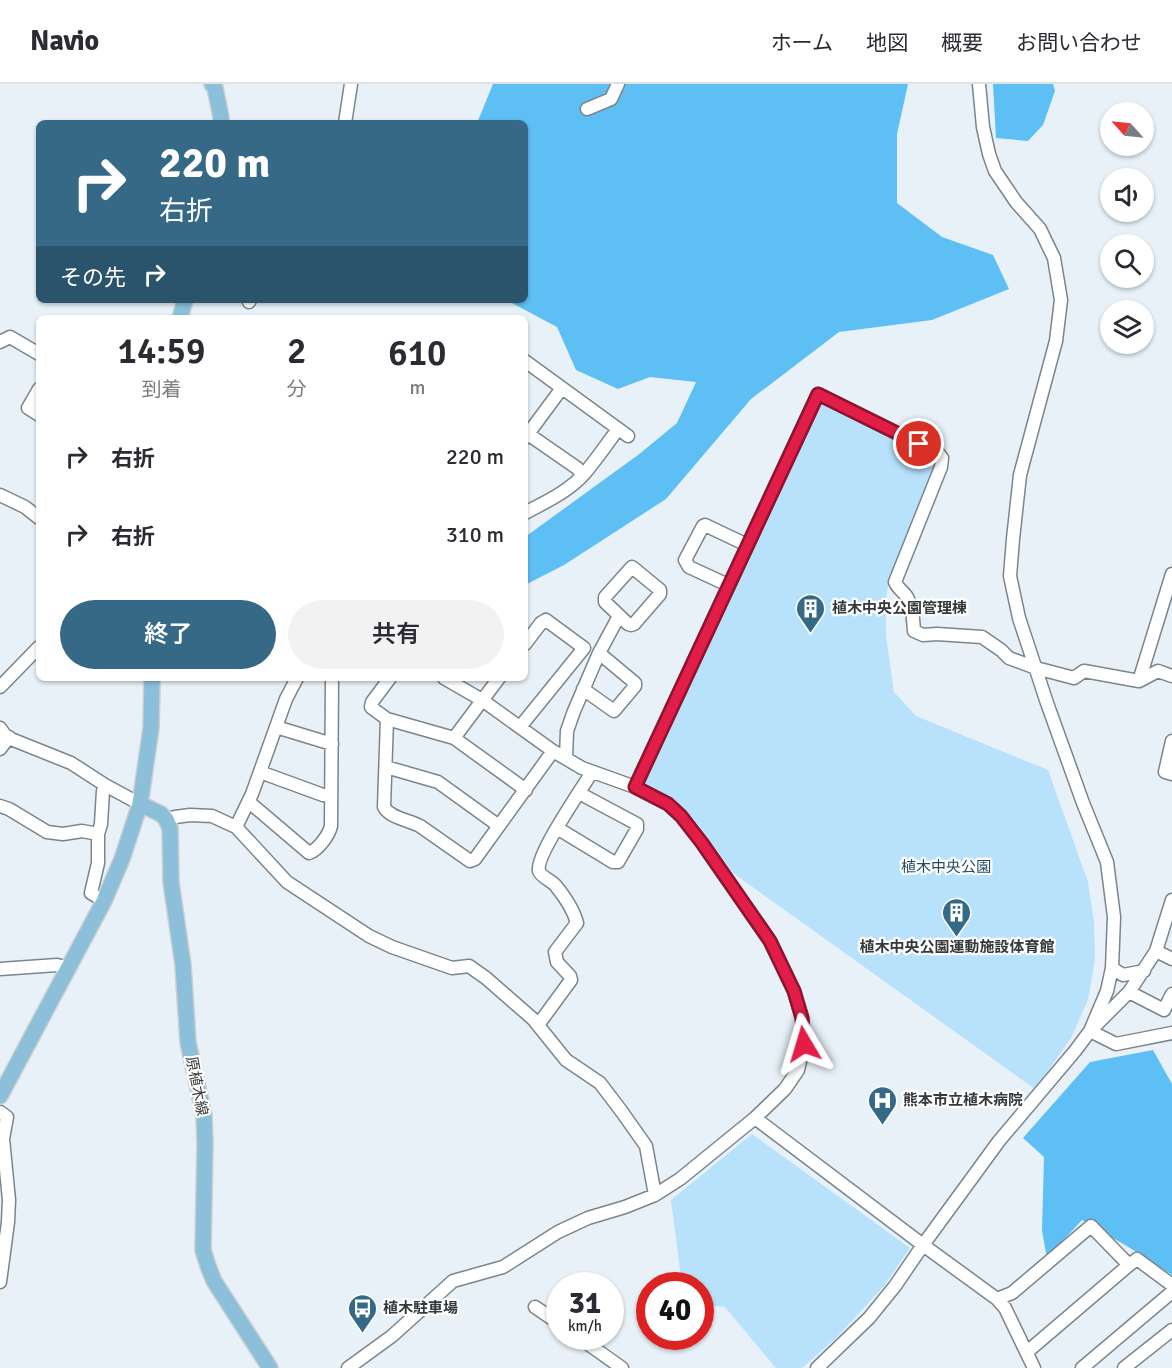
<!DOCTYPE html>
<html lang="ja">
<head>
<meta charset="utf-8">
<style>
  body { margin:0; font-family:Signika,"Noto Sans JP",sans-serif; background:#f2f2f3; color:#2b2b33; height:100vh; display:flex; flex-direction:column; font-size:22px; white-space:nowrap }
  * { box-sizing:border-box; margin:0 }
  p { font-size:20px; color:#7c7c81 }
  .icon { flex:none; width:33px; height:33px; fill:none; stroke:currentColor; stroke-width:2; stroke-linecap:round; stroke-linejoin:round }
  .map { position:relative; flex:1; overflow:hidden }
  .sheet { position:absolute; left:36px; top:231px; width:492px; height:366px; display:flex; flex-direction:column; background:#fff; border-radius:9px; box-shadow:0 2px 4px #0004 }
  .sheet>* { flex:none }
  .top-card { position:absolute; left:36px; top:36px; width:492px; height:183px; border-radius:9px; box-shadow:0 2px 4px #0004; background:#356986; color:#fff; overflow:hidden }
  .needle { width:39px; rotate:297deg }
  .tools { position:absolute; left:1100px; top:18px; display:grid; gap:12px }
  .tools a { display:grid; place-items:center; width:54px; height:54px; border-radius:50%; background:#fff; box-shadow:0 2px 4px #0004; font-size:30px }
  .speed { position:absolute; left:546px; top:1188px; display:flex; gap:12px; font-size:30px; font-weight:700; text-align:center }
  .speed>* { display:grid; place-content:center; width:78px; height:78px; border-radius:50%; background:#fff; box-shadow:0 2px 4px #0004; line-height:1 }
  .speed small { font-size:15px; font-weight:400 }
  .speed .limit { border:9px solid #d22; background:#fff; color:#111 }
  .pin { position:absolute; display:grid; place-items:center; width:51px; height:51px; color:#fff; margin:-26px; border:3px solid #fff; border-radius:50%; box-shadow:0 2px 6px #0007 }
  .me { position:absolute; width:66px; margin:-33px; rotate:353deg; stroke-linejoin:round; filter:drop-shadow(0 0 4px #0008) }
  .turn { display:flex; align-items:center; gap:21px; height:126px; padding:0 24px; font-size:27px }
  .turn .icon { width:78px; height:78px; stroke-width:2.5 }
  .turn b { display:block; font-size:42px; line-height:51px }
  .then { display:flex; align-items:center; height:57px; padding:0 24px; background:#0003; gap:12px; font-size:22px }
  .eta { display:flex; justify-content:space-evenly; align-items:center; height:102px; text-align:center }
  .eta b { font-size:36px; font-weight:600; line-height:42px }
  .primary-button { display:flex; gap:12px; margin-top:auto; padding:12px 24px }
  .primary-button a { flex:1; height:69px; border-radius:36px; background:#356986; color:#fff; font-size:24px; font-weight:600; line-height:69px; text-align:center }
  .primary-button a+a { background:#f2f2f3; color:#2b2b33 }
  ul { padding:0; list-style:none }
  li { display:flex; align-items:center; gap:18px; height:78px; padding:0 24px }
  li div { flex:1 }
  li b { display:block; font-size:22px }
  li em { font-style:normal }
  header { display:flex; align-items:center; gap:36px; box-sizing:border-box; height:84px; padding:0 30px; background:#fff; border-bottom:2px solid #e1e1e2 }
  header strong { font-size:28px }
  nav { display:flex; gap:33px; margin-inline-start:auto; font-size:21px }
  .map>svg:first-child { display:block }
  .green { fill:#b8e2fb }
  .forest { fill:#5ebff4 }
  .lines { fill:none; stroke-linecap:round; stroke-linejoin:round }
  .minor-casing { stroke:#7c858a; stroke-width:15 }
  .major-casing { stroke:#cfcfd0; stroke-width:18 }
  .minor { stroke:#fff; stroke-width:12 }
  .major { stroke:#8bbfda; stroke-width:15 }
  .route-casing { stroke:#92132f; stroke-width:15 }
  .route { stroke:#e11d48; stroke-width:10 }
  .labels { text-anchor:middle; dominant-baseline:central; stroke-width:4.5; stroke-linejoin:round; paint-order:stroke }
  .poi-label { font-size:15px; font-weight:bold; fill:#35393b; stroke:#fff; text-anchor:start }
  .park-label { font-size:15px; fill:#244d63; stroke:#fff }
  .street-label { font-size:15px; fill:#35393b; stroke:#fff }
</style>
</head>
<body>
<header>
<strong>Navio</strong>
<nav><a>ホーム</a><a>地図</a><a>概要</a><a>お問い合わせ</a></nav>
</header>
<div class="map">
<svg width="1172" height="1284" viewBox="0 0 1172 1284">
  <rect width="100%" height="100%" fill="#e7f1f7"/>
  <!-- green -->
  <path class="green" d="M823 317 936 372 938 381 888 501 886 517V552L894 608 916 632 1048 686 1088 798 1094 838 1095 875 1088 916 1071 954 1035 1005 733 789 698 740 674 716 641 700 816 320Z
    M752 1050 910 1164 884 1202 837 1253 802 1284H776L725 1223 704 1221 701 1219 700 1202 682 1201 671 1116Z"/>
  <!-- forest -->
  <path class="forest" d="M493 0H908L897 50V119L942 153 993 171 1009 205 932 236 839 248 751 315 666 415 564 481 525 501V453L638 371 677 339 696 298 650 293 618 305 576 286 557 243 512 219 463 216H525V39H477Z
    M993 0H1053L1055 7 1043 41 1028 57 996 54Z
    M1153 966 1172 1000V1191L1130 1164 1082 1136 1047 1174 1042 1147 1044 1073 1023 1054 1090 978Z"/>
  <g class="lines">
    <defs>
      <path id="minor" d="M979 0 983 43 989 70 995 87 1016 118 1040 145 1054 174 1061 216 1056 257 1020 391 1013 455 1010 492 1019 534 1047 619 1083 719 1107 778 1114 833 1112 884 1107 907 1090 947
        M587 25 611 15 618 0
        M345 39 351 0
        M249 218 250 216
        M0 258 10 253 39 270
        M525 277 628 352
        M39 305 28 324 39 331
        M528 350 577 384 583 391
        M525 354 562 304
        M0 411 25 423 39 434
        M525 429C545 418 568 408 584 390 596 376 607 360 618 345
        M632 483 660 506V510L634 540 631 541 628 540 605 518V513Z
        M728 501 689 483 685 476 703 442 705 441 747 461
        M390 594 372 618 371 623 372 624 387 635 454 654 526 706
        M1139 597 1172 490
        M0 603 39 563
        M583 605 614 627 635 602V599L599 569
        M387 635 384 723C390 734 409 736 420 742L470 777 475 775 553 667
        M276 643 332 660
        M520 643 584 564 546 536 541 539 525 560
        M0 644 5 651 11 655 71 679 105 701 140 720
        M454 654 499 594
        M1172 657 1165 688 1172 690
        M0 665 9 653
        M566 674 567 647 574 627 599 569 619 532
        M386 683 438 698 499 742
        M260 688 323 711 331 712
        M635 703 818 310 939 370 942 374 941 383 895 498C898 505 903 507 907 513 913 523 913 535 914 547L923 551 937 550 982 553 1001 566 1009 574 1036 584 1074 594 1084 587 1139 597 1158 587 1172 592
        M249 718 309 769C318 766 329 751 331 742L332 594
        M0 722 9 725 47 748 63 750 82 747 98 750
        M166 735 175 733 190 731 212 732 236 743 287 798 369 852 392 863 452 884 469 882 486 894 533 935 566 976 600 999 622 1028 646 1062 655 1111
        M236 743 252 710 286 615 297 594
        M557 744 613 778H618L637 745V740L579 709
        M104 817 91 809 98 779V750L101 740 103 707 105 701
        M1156 867 1172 875
        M1112 884 1123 891 1144 887
        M0 885 57 881 70 884
        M1129 908 1164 926 1172 910
        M538 941 571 896 570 892 557 878 555 868 577 839C574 827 564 812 556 802 552 797 541 793 539 787 535 772 583 703 592 688
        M1090 947 1116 960 1172 949
        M0 1028 7 1033 3 1055 9 1116 8 1138 0 1198
        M755 1034 923 1161 997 1215 1005 1224 1034 1284
        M997 1215 1012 1209 1091 1142 1129 1181 1137 1175 1172 1201
        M535 1223 560 1240
        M577 1252 622 1284
        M1027 1268 1129 1181
        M348 1284 392 1252 453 1197 503 1183 558 1148 588 1134 625 1123 655 1111 680 1095 755 1034 785 1005 798 986 804 960 802 934 794 907 770 857 702 759 681 732 668 720 635 703 582 684 553 667 482 616 444 594
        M817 1284 869 1234 895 1202 923 1161 999 1057 1075 967 1090 947 1129 908 1156 867 1172 816
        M1082 1284 1172 1208
        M1124 1284 1172 1246"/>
      <path id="major" d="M212 0 215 4 221 33V39
        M180 234 185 216
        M140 720 161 730 166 735 170 744 171 798 183 881 188 958 204 1032 205 1059 203 1166 208 1182 214 1197 270 1284
        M0 1012 104 817 122 775 140 720 151 644 152 594"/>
    </defs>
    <!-- minor casing -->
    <use href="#minor" class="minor-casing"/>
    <!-- major casing -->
    <use href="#major" class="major-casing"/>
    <!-- minor -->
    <use href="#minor" class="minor"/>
    <!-- major -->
    <use href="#major" class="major"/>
  </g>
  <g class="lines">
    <defs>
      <path id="route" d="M804 960 802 934 794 907 770 857 702 759 681 732 668 720 635 703 818 310 919 360"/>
    </defs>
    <!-- route casing -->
    <use href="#route" class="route-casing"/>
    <!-- route -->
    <use href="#route" class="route"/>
  </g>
  <!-- icons -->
  <defs>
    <symbol id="building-pin" viewBox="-11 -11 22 30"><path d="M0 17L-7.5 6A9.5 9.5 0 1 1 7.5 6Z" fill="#356986" stroke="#fff"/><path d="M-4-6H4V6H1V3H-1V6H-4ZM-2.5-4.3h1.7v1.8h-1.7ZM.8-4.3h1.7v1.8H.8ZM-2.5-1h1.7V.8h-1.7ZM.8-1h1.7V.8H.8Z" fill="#fff"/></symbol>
    <symbol id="hospital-pin" viewBox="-11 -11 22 30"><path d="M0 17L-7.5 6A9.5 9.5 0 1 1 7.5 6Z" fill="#356986" stroke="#fff"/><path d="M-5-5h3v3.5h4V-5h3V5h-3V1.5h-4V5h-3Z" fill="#fff"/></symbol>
    <symbol id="bus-pin" viewBox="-11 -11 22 30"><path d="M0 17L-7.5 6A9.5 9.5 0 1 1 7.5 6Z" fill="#356986" stroke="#fff"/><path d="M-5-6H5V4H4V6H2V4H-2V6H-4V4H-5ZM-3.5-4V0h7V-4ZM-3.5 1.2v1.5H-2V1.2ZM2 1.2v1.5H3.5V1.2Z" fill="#fff"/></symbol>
  </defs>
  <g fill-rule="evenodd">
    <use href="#building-pin" x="794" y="508" width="33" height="45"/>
    <use href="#building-pin" x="940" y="812" width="33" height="45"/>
    <use href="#hospital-pin" x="866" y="1000" width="33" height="45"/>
    <use href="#bus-pin" x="346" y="1208" width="33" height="45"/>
  </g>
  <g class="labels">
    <!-- poi labels -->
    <g class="poi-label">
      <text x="832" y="524">植木中央公園管理棟</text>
      <text x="957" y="863" text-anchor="middle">植木中央公園運動施設体育館</text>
      <text x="903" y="1016">熊本市立植木病院</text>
      <text x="383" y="1224">植木駐車場</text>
    </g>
    <!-- park labels -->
    <g class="park-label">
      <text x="946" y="783">植木中央公園</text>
    </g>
    <!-- street labels -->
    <g class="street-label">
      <text transform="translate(197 1002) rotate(79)">原植木線</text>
    </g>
  </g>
</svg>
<div class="tools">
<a><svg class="needle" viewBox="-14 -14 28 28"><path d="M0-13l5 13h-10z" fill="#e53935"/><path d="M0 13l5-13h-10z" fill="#7c7c81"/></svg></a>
<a><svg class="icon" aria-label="sound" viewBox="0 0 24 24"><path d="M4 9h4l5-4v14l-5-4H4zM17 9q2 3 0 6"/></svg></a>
<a><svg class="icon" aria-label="search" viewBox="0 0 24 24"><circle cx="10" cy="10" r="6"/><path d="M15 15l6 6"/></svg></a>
<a><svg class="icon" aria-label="layers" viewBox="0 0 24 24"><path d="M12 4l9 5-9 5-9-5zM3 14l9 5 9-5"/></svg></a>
</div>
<div class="speed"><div>31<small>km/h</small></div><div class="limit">40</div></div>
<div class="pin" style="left:919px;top:360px;background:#d93025"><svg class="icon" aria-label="arrive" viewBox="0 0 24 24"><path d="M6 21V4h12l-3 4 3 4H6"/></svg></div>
<svg class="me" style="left:804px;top:960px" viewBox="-20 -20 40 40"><path d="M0-17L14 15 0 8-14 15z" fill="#e11d48" stroke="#fff" stroke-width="4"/></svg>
<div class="top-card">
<div class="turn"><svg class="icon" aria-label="right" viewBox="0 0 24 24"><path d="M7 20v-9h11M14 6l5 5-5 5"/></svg><div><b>220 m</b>右折</div></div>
<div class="then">その先<svg class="icon" aria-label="right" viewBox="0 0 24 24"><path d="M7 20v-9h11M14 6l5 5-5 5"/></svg></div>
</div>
<section class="sheet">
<div class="eta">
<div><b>14:59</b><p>到着</p></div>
<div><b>2</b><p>分</p></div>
<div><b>610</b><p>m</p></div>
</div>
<ul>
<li><svg class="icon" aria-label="right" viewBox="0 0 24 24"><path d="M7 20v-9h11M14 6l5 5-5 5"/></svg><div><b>右折</b></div><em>220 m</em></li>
<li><svg class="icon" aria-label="right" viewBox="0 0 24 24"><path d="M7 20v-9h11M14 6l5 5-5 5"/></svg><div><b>右折</b></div><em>310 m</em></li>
</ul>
<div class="primary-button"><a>終了</a><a>共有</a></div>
</section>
</div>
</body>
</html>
